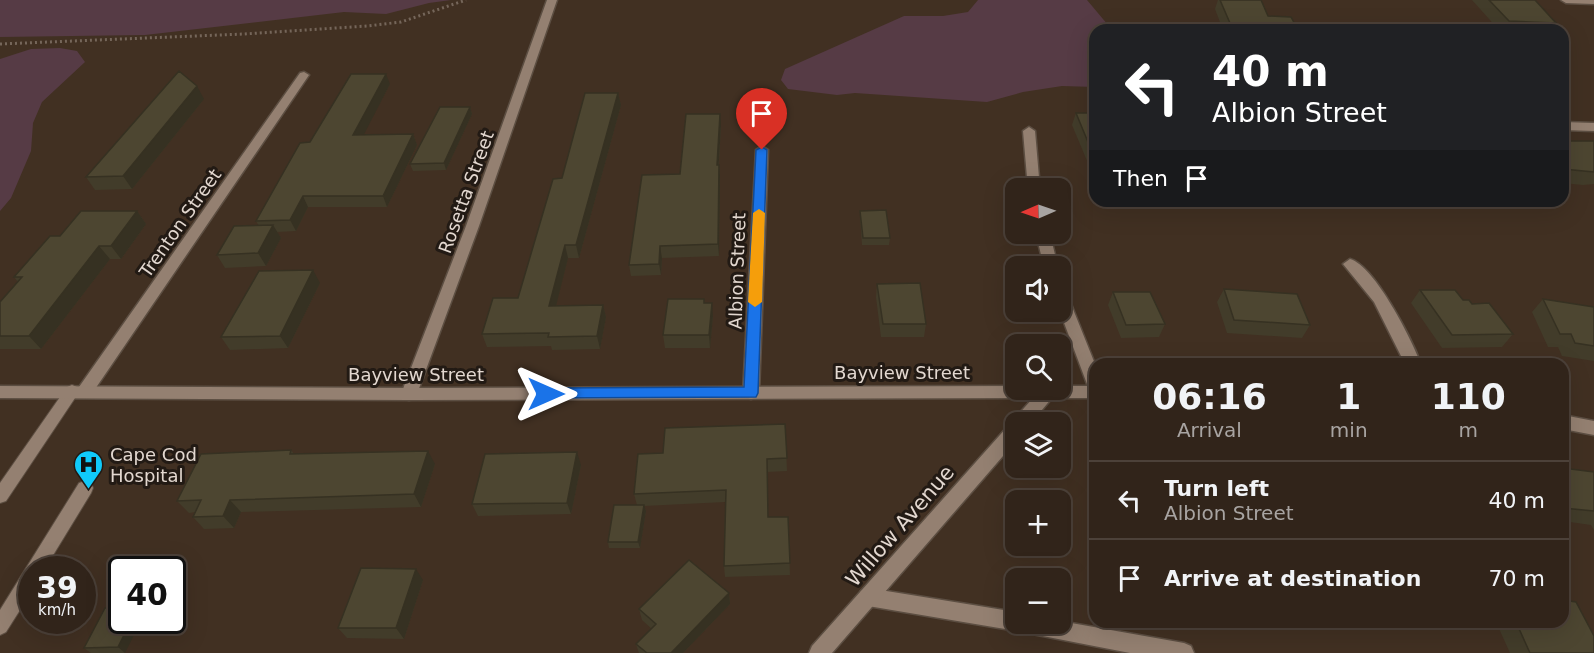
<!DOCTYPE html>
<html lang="en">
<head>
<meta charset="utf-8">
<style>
  body { margin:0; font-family:"DejaVu Sans",sans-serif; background:#3d3027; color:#f1f3f6; height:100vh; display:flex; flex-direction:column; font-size:22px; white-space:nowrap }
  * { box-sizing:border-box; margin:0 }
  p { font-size:20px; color:#a8a4a2 }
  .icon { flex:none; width:33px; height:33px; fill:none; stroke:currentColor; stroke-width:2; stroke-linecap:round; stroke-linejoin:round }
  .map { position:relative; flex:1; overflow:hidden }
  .details { position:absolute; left:1089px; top:358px; width:480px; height:270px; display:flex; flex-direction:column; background:#31241a; border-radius:18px; box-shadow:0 6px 24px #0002,0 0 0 2px #4c4139 }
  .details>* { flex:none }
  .hud { position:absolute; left:1089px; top:24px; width:480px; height:183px; border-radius:18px; box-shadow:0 6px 24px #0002,0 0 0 2px #4c4139; background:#202124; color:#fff; overflow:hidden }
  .needle { width:39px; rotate:268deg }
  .controls { position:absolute; left:1005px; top:178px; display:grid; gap:12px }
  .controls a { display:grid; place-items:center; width:66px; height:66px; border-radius:12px; background:#31241a; box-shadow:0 6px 24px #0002,0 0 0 2px #4c4139; font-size:30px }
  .speed { position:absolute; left:18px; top:556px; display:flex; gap:12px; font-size:30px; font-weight:700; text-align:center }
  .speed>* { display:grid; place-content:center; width:78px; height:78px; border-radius:50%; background:#31241a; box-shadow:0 6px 24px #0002,0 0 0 2px #4c4139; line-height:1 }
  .speed small { font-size:15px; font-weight:400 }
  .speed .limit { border:3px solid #111; border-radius:9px; background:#fff; color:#111 }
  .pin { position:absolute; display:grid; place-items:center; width:51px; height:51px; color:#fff; margin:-62px -26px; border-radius:50% 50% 50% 0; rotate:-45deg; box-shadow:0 0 6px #0007 }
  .pin .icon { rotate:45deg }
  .me { position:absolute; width:66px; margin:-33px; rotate:90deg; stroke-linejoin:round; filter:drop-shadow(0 0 4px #0008) }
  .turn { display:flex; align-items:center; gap:21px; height:126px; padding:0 24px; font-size:27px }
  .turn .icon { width:78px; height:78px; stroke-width:2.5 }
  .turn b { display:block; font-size:42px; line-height:51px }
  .then { display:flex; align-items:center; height:57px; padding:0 24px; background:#0003; gap:12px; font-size:22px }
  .eta { display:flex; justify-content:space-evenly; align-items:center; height:102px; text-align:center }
  .eta b { font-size:36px; font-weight:800; line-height:42px }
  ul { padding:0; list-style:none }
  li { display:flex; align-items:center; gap:18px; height:78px; padding:0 24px; border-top:2px solid #4c4139 }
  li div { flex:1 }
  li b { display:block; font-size:22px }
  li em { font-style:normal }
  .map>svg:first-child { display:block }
  .green { fill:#563b45 }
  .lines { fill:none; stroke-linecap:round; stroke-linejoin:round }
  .service-casing { stroke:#5c4e42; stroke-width:2 }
  .minor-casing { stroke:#5c4e42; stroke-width:3 }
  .tertiary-casing { stroke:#5c4e42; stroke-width:3 }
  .path { stroke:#75665a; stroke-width:3; stroke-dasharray:2 3; stroke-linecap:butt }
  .service { fill:#948071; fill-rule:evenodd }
  .minor { fill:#948071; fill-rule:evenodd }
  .tertiary { fill:#948071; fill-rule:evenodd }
  .wall { fill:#423c2a }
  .shaded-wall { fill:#363122 }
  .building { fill:#4d4631; stroke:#363122; stroke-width:1.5 }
  .route { fill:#1a73e8; stroke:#114b97; stroke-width:1.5 }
  .slow { fill:#f59e0b }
  .labels { text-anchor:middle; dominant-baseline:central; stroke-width:6; stroke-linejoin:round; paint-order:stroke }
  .street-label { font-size:18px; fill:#e3d8d0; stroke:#221a14 }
  .poi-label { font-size:18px; fill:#e3d8d0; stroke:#221a14; text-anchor:start }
  .near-street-label { font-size:21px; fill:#e3d8d0; stroke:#221a14 }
</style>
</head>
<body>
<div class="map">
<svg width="1594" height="653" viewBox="0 0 1594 653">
  <rect width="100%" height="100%" fill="#413022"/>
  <!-- green -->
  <path class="green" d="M0 0H451L429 3 386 14 344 12 145 35 0 37Z
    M978 0H1087L1108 25 1123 30H1095V87L1062 86 1023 92 987 102 855 93 837 95 788 89 781 80 785 69 904 16H943L968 12Z
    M60 48 77 51 85 62 42 102 33 123 31 151 11 198 0 211V59L31 49Z"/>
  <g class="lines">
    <defs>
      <path id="service" d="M72 385 77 387 79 391 77 395 6 501 0 503V483L67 387Z
        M85 481 91 483 93 488 91 493 44 570H32V591L6 632 0 635V610L79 483Z"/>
      <path id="minor" d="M547 0H557L479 226 417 394 415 398 409 400 403 398 401 394 466 226Z
        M1561 0H1594V4L1566 3Z
        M304 72 309 75 91 395 85 397 79 395 77 391 79 387 300 73Z
        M1563 122 1594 123V131L1563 130Z
        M1029 127 1035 131 1040 189H1028L1023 131Z
        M762 146 768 150 759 393 757 397 751 399 745 397 743 393 756 150Z
        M1036 234H1050L1058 267H1044Z
        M1350 259C1375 266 1412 340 1421 364H1405L1374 302 1343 264Z
        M1060 289 1067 294 1095 364V390L1089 388 1087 384 1060 312Z
        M868 588 1016 612V624H1060V621L1184 643 1191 646 1194 653H1130L1017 631 868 606 861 603 858 597 861 591Z"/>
      <path id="tertiary" d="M0 386 409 388 1016 386V390H1060V386H1095V398H1052L1031 423H1016V441L832 653H809L812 646 1033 398 409 400 0 398Z
        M1563 415 1594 421V435L1563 429Z"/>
    </defs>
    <!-- service casing -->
    <use href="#service" class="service-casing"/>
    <!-- minor casing -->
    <use href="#minor" class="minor-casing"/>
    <!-- tertiary casing -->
    <use href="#tertiary" class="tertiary-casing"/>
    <!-- path -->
    <path class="path" d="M0 44 244 34 367 26 401 22 466 0"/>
    <!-- service -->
    <use href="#service" class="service"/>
    <!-- minor -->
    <use href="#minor" class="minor"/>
    <!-- tertiary -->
    <use href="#tertiary" class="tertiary"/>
  </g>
  <!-- wall -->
  <path class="wall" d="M1218 0H1261L1268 16 1298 30H1223L1215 9Z
    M1472 0H1535L1556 23 1551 30H1499Z
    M390 84 363 135 413 134 417 145 387 207H308L296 231 277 232 281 238 266 266 225 268 217 255 259 226 256 221 310 142Z
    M618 93 621 105 579 258H568L556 305H603L606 317 600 349 552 350 551 346 487 347 482 334 518 298 562 178Z
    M204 99 132 189 95 190 86 177Z
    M470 107 472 114 446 170 413 171 410 164Z
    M1076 113H1095V175H1093L1072 125Z
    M721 125 719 165 720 176 719 256 662 258 661 275 631 276 629 265 680 174Z
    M1563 141H1594V184L1583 185 1563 183Z
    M137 211 146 224 121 259H110L41 349H0V302L18 282 14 277 60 236Z
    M860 211 890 238 889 245H862L860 217Z
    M320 283 288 348 230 350 221 337Z
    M877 284 926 324 924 337H881L876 297Z
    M1224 289 1310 325 1302 338 1227 333 1217 302Z
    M1420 290 1472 304 1513 334 1502 347 1442 348 1411 303Z
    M1113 292 1165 324 1159 337 1121 338 1108 305Z
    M704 299 705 303 713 316 710 348H665L663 335Z
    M1543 299 1594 307V361L1562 356 1558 347H1548L1532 312Z
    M785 424 787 471 767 472 768 517H788L790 575 725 577 724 566 725 502 644 506 646 511 640 548H609L608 542 637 505 634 494 663 453Z
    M291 450 294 454 435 464 421 507 241 512 234 528 204 529 193 517 195 512 189 513 177 501Z
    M581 465 571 514 478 516 472 504Z
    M1563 468 1594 472V530L1591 525 1563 521Z
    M1094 526H1095V587L1090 586 1089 537Z
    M423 580 404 639 347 638 338 628Z
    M729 593 730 604 683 653H639L636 644 652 629 642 620 639 609Z
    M105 608 125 653H91L84 648Z
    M1326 622H1351L1348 626Z
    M1496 622H1563L1594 653H1510Z"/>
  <!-- shaded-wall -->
  <path class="shaded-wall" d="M386 74 390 84 358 146 353 135Z
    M197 86 204 99 132 189 123 176Z
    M618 93 621 105 579 258 576 245Z
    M470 107 472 114 446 170 444 163Z
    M720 114 721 125 718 176 717 165Z
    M413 134 417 145 387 207 383 196Z
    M719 165 720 176 719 256 718 244Z
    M303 196 308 207 296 231 290 220Z
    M137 211 146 224 121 259 111 246Z
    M273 225 281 238 266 266 258 253Z
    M565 245 568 258 553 318 549 306Z
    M99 246 110 259 41 349 29 336Z
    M660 246 662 258 661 275 659 264Z
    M313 270 320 283 288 348 280 336Z
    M712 303 713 316 710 348 709 335Z
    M603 305 606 317 600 349 597 336Z
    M428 451 435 464 421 507 414 494Z
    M577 452 581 465 571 514 567 503Z
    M230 500 241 512 234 528 223 516Z
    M644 505 646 511 640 548 638 542Z
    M416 569 423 580 404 639 396 628Z
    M729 593 730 604 683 653H671Z
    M131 621H141L125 653 118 647Z"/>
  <!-- building -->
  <path class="building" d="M1220 0H1261L1268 16 1291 17 1298 30H1233Z
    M1489 0H1535L1556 23 1509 21Z
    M179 71 197 86 123 176 86 177Z
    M351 74H386L353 135 413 134 383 196H303L290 220 256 221 300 143 310 142Z
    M585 93H618L576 245H565L549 306 603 305 597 336 548 337 549 333 482 334 493 298H518L553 179 562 178Z
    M440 107H470L444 163 410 164Z
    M1076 113H1095V159Z
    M686 114H720L717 165H719L718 244 660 246 659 264 629 265 642 175 680 174Z
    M1563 141H1594V172L1563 169Z
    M886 210 890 238H863L860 211Z
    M81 211H137L111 246H99L29 336H0V302L22 277H14L50 236H60Z
    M273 225 258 253 217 255 234 226Z
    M313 270 280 336 221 337 259 271Z
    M920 283 926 324H883L877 284Z
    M1224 289 1297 294 1310 325 1234 320Z
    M1420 290H1455L1463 300H1469L1472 304 1489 303 1513 334 1452 335Z
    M1113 292H1150L1165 324 1126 325Z
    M668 299H704V303H712L709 335H663Z
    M1543 299 1594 307V346L1575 343 1571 334H1560Z
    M785 424 787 458 767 459 768 517H788L790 563 724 566 726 490 634 494 638 454 663 453 665 428Z
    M291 450 290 454 428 451 414 494 230 500 223 516 193 517 201 500 177 501 201 454Z
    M577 452 567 503 472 504 485 454Z
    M1563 468 1594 472V511L1563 508Z
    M614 505H644L638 542H608Z
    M689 560 729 593 671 653H647L636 644 656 624 639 609Z
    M361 568 416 569 396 628H338Z
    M1563 600 1576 602 1594 636V653H1530L1516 622H1563Z
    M105 608H122V621H131L118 647 84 648Z"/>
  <!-- route -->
  <path class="route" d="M762 147 767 150 758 393 756 397 540 398 538 394 540 390 546 388 744 387 756 150Z"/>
  <!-- slow -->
  <path class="slow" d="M759 209 765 213 762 302 755 307 748 302 753 213Z"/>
  <!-- icons -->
  <defs>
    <symbol id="hospital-pin" viewBox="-11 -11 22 30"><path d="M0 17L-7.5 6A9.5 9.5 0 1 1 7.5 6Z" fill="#10cafa" stroke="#221a14"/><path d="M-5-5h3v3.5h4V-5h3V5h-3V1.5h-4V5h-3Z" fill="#111"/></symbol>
  </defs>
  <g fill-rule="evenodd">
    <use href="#hospital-pin" x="72" y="448" width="33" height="45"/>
  </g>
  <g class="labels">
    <!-- street labels -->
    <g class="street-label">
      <text transform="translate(466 192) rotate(-70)">Rosetta Street</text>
      <text transform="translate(180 223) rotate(-55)">Trenton Street</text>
      <text transform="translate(737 271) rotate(-88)">Albion Street</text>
      <text x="902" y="372">Bayview Street</text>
      <text x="416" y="374">Bayview Street</text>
    </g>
    <!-- poi labels -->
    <g class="poi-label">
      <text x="110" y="454">Cape Cod<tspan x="110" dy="21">Hospital</tspan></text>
    </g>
    <!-- near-street labels -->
    <g class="near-street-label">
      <text transform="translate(900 526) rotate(-49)">Willow Avenue</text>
    </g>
  </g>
</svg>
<div class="controls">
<a><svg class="needle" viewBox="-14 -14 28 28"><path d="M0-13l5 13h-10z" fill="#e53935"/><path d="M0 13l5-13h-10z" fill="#a8a4a2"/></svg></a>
<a><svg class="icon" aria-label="sound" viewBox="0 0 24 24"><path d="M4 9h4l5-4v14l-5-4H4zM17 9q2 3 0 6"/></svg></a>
<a><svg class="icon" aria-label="search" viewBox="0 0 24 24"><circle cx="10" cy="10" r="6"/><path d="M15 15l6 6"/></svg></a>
<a><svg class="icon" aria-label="layers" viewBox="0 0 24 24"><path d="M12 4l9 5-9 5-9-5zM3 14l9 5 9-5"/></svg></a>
<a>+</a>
<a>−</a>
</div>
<div class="speed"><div>39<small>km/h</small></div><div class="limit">40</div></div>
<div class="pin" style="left:762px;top:150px;background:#d93025"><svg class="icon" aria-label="arrive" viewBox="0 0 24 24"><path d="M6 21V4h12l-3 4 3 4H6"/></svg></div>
<svg class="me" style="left:546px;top:394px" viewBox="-20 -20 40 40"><path d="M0-17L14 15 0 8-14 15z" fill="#1a73e8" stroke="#fff" stroke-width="4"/></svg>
<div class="hud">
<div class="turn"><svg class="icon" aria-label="left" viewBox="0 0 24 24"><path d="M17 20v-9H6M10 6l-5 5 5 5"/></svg><div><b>40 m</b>Albion Street</div></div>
<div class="then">Then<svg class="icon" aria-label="arrive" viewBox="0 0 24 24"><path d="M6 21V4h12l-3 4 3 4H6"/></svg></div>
</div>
<section class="details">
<div class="eta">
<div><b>06:16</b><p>Arrival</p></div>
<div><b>1</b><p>min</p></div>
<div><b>110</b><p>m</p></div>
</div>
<ul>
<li><svg class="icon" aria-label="left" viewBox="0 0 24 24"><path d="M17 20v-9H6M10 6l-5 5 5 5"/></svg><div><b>Turn left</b><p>Albion Street</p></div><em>40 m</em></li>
<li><svg class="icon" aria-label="arrive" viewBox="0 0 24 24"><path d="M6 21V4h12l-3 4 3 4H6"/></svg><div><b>Arrive at destination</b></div><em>70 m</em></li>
</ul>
</section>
</div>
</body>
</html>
